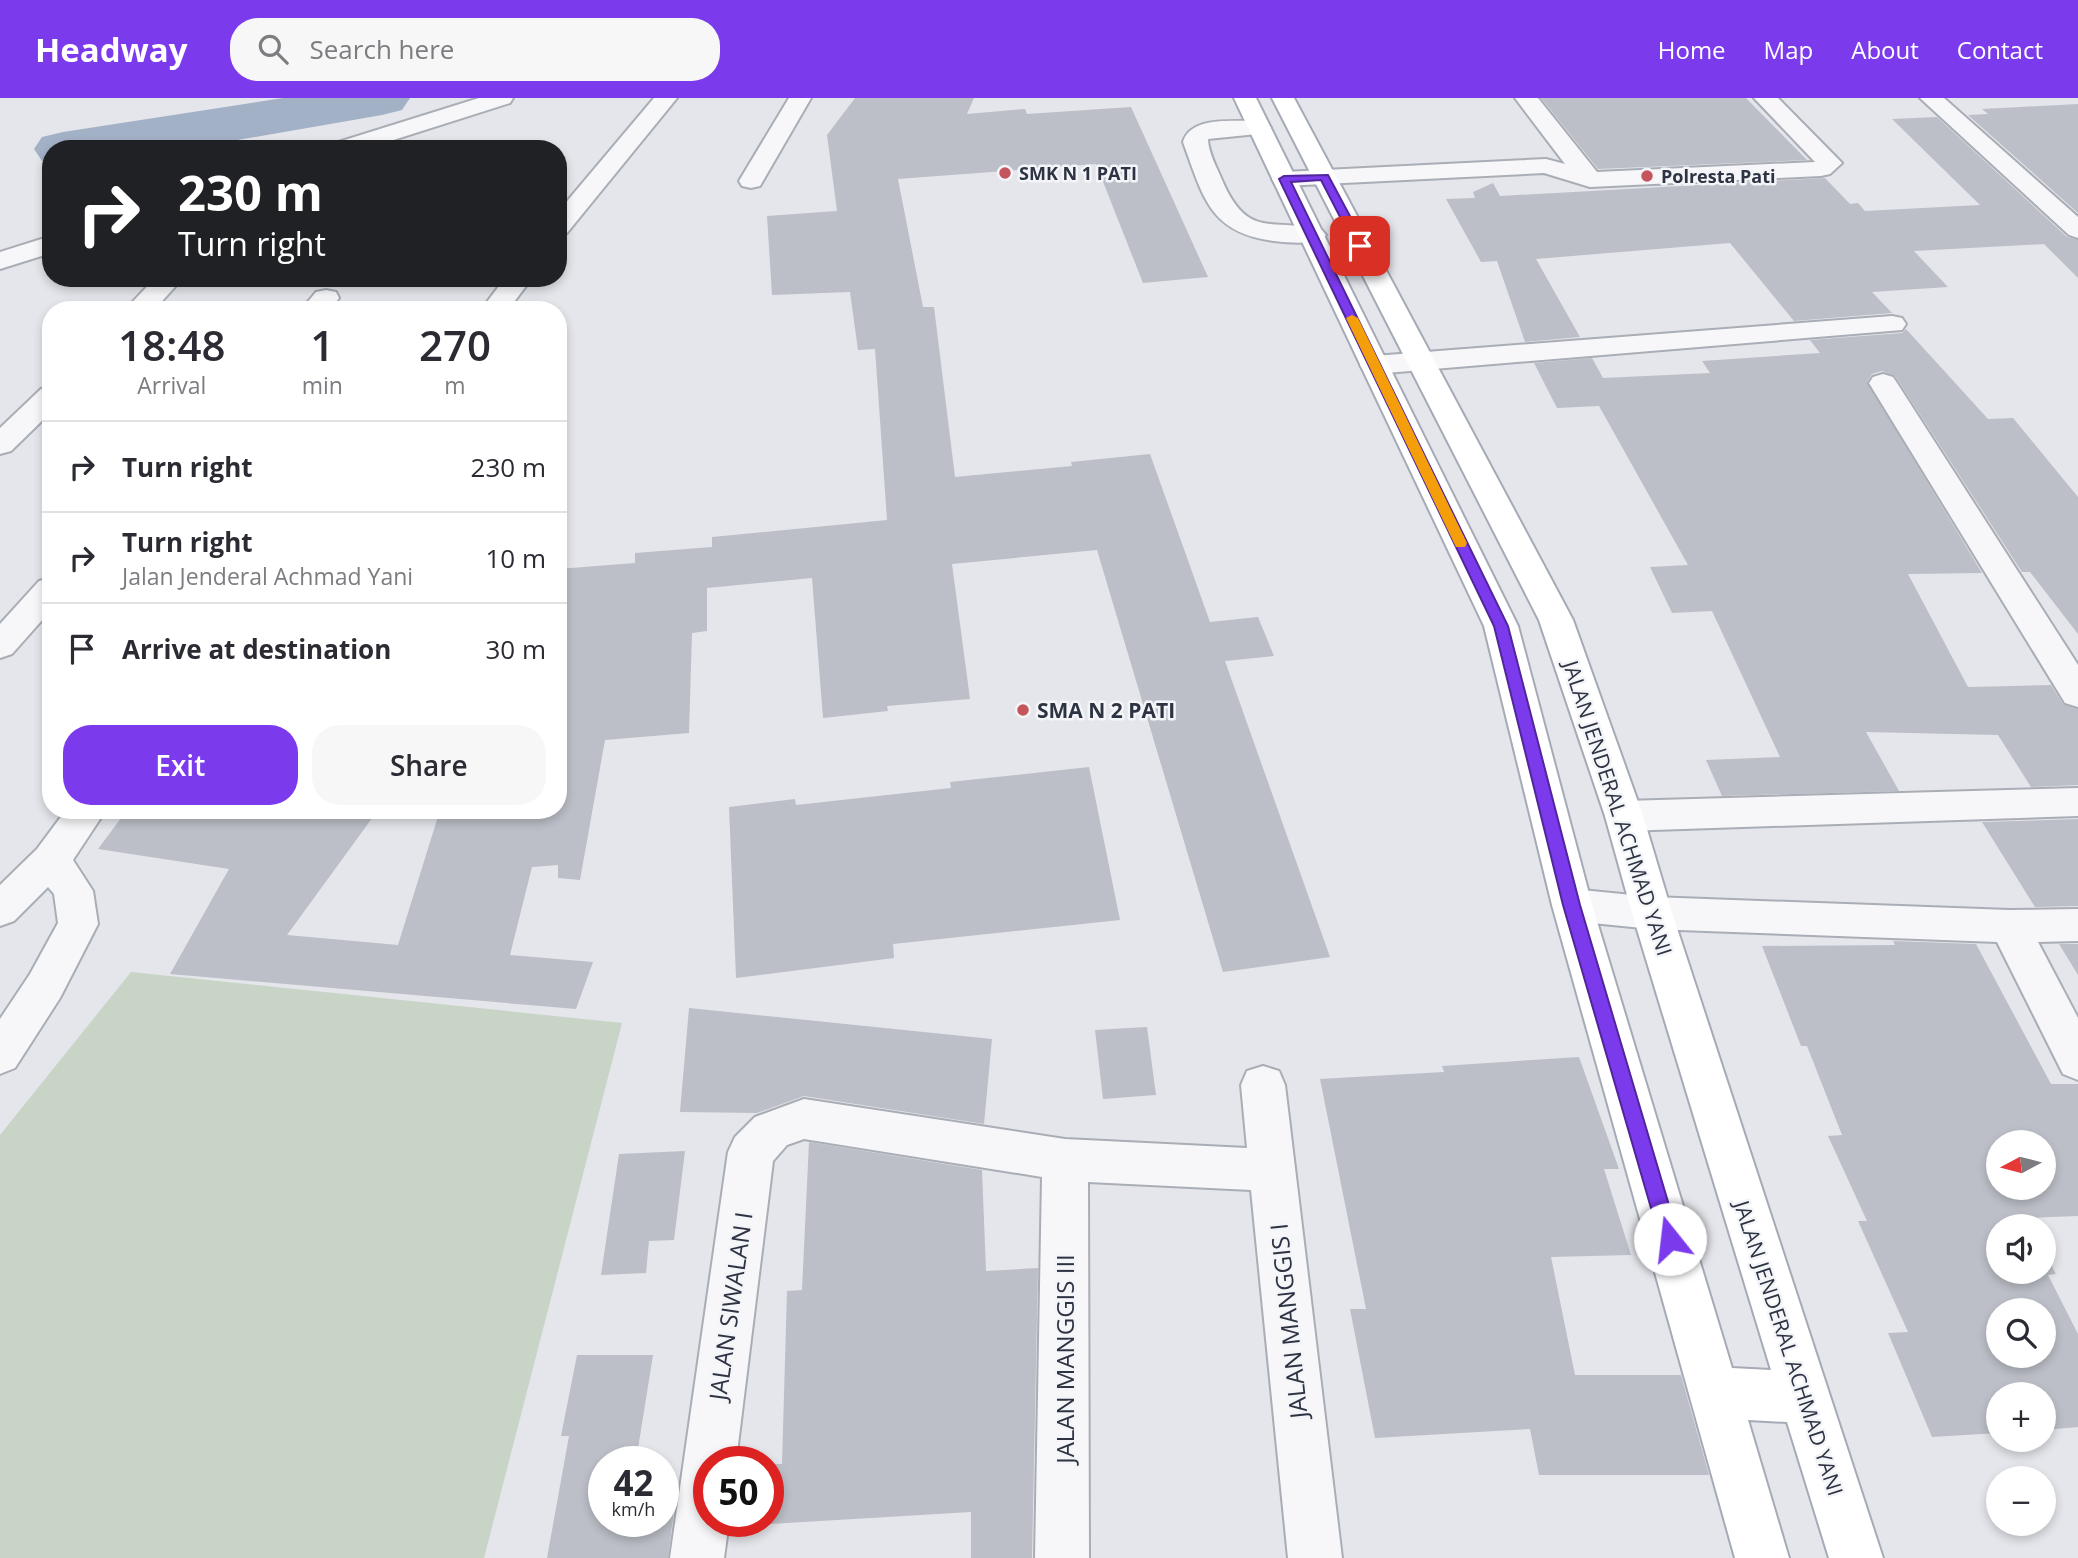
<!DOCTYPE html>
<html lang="en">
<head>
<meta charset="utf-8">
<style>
  body { margin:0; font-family:"Open Sans",sans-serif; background:#f7f7f7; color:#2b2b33; height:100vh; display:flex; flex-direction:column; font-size:26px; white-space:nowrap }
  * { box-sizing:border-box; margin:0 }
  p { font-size:23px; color:#7c7c81 }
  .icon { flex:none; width:38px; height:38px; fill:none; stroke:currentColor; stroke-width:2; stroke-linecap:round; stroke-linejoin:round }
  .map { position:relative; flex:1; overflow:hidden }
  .drawer { position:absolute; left:42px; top:203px; width:525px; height:518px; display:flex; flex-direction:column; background:#fff; border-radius:28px; box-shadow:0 4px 10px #0003 }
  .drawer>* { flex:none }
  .hud { position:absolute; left:42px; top:42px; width:525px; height:147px; border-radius:28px; box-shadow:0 4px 10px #0003; background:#202124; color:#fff; overflow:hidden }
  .needle { width:46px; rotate:263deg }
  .fabs { position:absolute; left:1986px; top:1032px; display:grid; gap:14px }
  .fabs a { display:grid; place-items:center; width:70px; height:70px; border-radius:50%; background:#fff; box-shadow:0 4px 10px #0003; font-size:35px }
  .speed { position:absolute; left:588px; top:1348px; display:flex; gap:14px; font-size:35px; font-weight:700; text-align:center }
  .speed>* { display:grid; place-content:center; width:91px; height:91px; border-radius:50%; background:#fff; box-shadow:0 4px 10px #0003; line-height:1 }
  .speed small { font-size:18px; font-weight:400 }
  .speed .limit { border:10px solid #d22; background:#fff; color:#111 }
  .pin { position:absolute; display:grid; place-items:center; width:60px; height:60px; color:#fff; margin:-30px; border-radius:14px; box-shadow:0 4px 10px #0006 }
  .me { position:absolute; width:77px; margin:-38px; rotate:344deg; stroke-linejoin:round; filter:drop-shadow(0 0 5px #0008) }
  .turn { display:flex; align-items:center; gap:24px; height:147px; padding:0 21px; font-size:32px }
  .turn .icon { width:91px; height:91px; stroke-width:2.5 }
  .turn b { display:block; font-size:49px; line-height:60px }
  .eta { display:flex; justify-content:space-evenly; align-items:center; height:119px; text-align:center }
  .eta b { font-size:42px; font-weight:600; line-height:49px }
  .primary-button { display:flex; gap:14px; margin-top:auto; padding:14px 21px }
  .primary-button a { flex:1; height:80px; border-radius:28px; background:#7c3aed; color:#fff; font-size:28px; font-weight:600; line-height:80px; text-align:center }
  .primary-button a+a { background:#f7f7f7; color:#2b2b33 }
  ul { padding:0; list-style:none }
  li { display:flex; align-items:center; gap:21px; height:91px; padding:0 21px; border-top:2px solid #e1e1e2 }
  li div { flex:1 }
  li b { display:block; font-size:26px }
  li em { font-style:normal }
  header { display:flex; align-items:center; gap:42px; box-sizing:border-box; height:98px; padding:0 35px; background:#7c3aed; color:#fff }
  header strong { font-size:33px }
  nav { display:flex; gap:38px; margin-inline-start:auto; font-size:24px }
  .search { width:490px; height:63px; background:#f7f7f7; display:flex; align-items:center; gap:18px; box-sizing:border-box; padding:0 24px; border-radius:28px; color:#7c7c81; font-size:26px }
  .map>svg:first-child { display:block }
  .green { fill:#c8d4c6 }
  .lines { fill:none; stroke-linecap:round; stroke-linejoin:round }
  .river { fill:#a3b1c7; fill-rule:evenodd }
  .building { fill:#bcbfc7; fill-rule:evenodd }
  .minor-casing { stroke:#a9adb5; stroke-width:4 }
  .major-casing { stroke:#a5aab6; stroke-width:4 }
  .minor { fill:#f7f7f9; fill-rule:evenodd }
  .major { fill:#fff; fill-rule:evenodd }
  .route { fill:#7c3aed; stroke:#51269a; stroke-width:2 }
  .slow { fill:#f59e0b }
  .poi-dot { fill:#c4555d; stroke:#f4f5f8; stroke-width:2.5 }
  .labels { text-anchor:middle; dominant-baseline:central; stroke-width:5; stroke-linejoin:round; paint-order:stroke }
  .far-poi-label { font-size:18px; font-weight:bold; fill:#2d3342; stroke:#f4f5f8; text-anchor:start }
  .poi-label { font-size:21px; font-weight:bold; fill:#2d3342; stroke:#f4f5f8; text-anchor:start }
  .street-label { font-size:21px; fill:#2d3342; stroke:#f4f5f8 }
  .near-street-label { font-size:24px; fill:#2d3342; stroke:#f4f5f8 }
</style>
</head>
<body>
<header>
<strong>Headway</strong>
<div class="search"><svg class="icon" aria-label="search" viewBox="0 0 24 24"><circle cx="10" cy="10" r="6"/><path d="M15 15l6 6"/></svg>Search here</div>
<nav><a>Home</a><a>Map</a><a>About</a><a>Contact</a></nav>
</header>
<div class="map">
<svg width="2078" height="1460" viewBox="0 0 2078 1460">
  <rect width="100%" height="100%" fill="#e4e6eb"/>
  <!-- green -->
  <path class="green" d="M131 874 622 925 484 1460H0V1037Z"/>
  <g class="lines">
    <!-- river -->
    <path class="river" d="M283 0H410L402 12 382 17 186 51H51V65L42 63 34 51 42 39 63 34Z"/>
  </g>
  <!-- building -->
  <path class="building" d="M855 0H974L967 16 1025 11 1027 16 1131 9 1208 179 1143 185 1096 66 898 81 923 209H934L955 379 1072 368 1071 364 1150 356 1210 524 1258 519 1274 558 1225 563 1330 859 1223 874 1097 452 952 466 970 601 887 608 888 613 823 620 812 480 707 490V533L692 535 689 635 605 642 580 782 558 780V767L532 769 510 857 593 864 576 911 170 876 229 771 98 751 127 712H378L287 837 398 847 440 712H558V471L635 465V455L712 449V439L887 422 875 251 858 252 850 194 772 197 767 118 837 113 827 37Z
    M1541 0H1746L1807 62 1598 71Z
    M2078 6V115L1968 17 1988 16 1982 11Z
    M1937 19 2067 139 2078 142V180L2044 146 1914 153 1948 189 1872 194 1892 215 1794 223 1730 145 1536 161 1580 239 1525 244 1497 163 1481 164 1446 101 1475 100 1473 94 1493 85 1500 98 1825 80 1850 106 1858 105 1865 113 1980 107 1892 21Z
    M1906 231 1988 321 2013 320 2078 399V536L2030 474H2022L1895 278 1882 273 1872 276 1867 284 1982 475 1908 476 1968 589 2051 587 2063 606 2078 611V687L2031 689 1998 637 1866 634 1899 693 1722 698 1706 662 1780 659 1712 513 1672 515 1650 469 1688 467 1599 308 1557 310 1534 265 1592 260 1603 280 1710 275 1702 263 1820 255 1810 242 1902 235Z
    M1089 669 1120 822 893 846 894 860 736 880 729 709 795 701 796 707 951 690 950 684Z
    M2078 721V808L2035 809 1982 724Z
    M1893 843 1976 846 2051 986H2078V1118L2026 1120 2030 1129H1998V1174H2044V1154L2056 1176 2048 1177 2078 1236V1329L2044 1332V1297H1998V1335L1932 1339 1888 1235 1908 1234 1858 1123H1867L1828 1038 1842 1037 1807 948H1801L1762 848 1895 847ZM1998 1045H2044V1090H1998ZM1998 1213H2044V1258H1998Z
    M2059 846H2078V877Z
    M689 910 992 941 984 1026 804 998 757 1015 680 1014Z
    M1147 929 1156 997 1103 1001 1095 932Z
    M1579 959 1619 1071H1604L1631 1157 1551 1159 1575 1277H1681L1709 1377H1539L1530 1331 1375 1340 1350 1211H1366L1320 981 1444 974 1442 968Z
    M809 1044 982 1072 986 1173 1038 1170 1032 1460H971V1414L770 1426 774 1366H782L787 1193 802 1192Z
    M685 1053 674 1142 649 1143 646 1175 601 1177 619 1056Z
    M577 1257H653L636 1363H604V1423H663V1398L676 1397 668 1460H547L569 1338H561Z"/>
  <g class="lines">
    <defs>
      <path id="minor" d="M479 0H513L510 5 365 51H328L332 46Z
        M654 0H677L567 135 558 138V114Z
        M789 0H811L760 88 751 90 742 88 739 83Z
        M1515 0H1538L1597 74 1815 64 1754 0H1778L1842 65 1830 76 1821 78 1590 89 1544 75 1284 88 1275 86 1272 81 1275 76 1284 74 1546 61 1565 66Z
        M1920 0H1944L2078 119V140L2069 137Z
        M1259 23 1267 25 1271 30 1267 35 1208 41C1208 54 1217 70 1222 82 1248 143 1273 119 1322 132L1326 137 1322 142C1307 146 1290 145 1274 143 1209 135 1203 98 1183 44 1191 17 1236 24 1259 23Z
        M51 138V155L0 171V154Z
        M155 180H183L154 212H125Z
        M505 180H532L508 212H481Z
        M326 192 336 194 339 200 330 212H301L316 194Z
        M1892 218 1902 220 1906 226 1902 232 1374 276 1364 273 1360 267 1364 261 1374 258Z
        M1883 276 1893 279 1897 285 2078 567V609L2065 605 1869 285 1873 279Z
        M51 288V314L11 353 0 356V330L41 291Z
        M51 480V512L12 556 0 560V526L39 483Z
        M2078 690V718L1624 733 1610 728 1605 718 1610 708 1624 703Z
        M66 712H106L73 762 93 793 98 826 60 900 15 970 0 976V921L30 876 58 825 54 796 48 789 14 823 0 828V787L37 751Z
        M1572 791 1652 799 2009 812 2078 811V843L2038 844 2078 920V982L2063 976 1997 844 1652 831 1572 823 1558 818 1552 807 1558 796Z
        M1263 968 1279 973 1285 987 1342 1460H1288L1251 1092 1088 1084 1089 1460H1035L1042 1079 804 1041 787 1047 773 1063 736 1363H709V1423H729L724 1460H670L728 1054 735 1039 755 1019 804 1001 1065 1041 1247 1050 1241 987 1247 973Z"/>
      <path id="major" d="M1234 0H1256L1518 528 1592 807 1732 1270 1771 1272 1632 815 1605 718 1539 522 1272 0H1294L1573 522 1643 718 1672 815 1883 1460H1829L1787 1324 1748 1322 1789 1460H1735L1552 807 1484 528Z"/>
    </defs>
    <!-- minor casing -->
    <use href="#minor" class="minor-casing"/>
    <!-- major casing -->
    <use href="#major" class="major-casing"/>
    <!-- minor -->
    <use href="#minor" class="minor"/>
    <!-- major -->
    <use href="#major" class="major"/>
  </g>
  <!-- route -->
  <path class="route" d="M1328 77 1366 148 1364 150 1355 148 1321 82 1291 84 1508 528 1580 807 1679 1141 1677 1147 1670 1150 1663 1147 1660 1141 1563 807 1494 528 1279 81 1284 78Z"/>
  <!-- slow -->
  <path class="slow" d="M1352 217 1358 220 1467 445 1465 449H1456L1454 445 1346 220Z"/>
  <!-- markers -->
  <g class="poi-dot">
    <circle cx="1005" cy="75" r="7"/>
    <circle cx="1647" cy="78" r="7"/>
    <circle cx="1023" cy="612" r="7"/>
  </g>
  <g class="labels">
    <!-- far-poi labels -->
    <g class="far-poi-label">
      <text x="1019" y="75">SMK N 1 PATI</text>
      <text x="1661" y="78">Polresta Pati</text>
    </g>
    <!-- poi labels -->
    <g class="poi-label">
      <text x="1037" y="612">SMA N 2 PATI</text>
    </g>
    <!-- street labels -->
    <g class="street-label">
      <text transform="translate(1618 710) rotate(72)">JALAN JENDERAL ACHMAD YANI</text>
      <text transform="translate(1789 1250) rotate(72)">JALAN JENDERAL ACHMAD YANI</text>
    </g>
    <!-- near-street labels -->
    <g class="near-street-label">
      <text transform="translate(730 1208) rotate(-82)">JALAN SIWALAN I</text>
      <text transform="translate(1288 1223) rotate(-96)">JALAN MANGGIS I</text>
      <text transform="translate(1064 1261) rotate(-90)">JALAN MANGGIS III</text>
    </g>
  </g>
</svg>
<div class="fabs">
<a><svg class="needle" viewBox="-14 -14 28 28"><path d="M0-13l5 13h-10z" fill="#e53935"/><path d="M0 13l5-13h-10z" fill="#7c7c81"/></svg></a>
<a><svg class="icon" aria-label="sound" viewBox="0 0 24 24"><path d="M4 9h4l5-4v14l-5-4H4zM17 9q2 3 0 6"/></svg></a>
<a><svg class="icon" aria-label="search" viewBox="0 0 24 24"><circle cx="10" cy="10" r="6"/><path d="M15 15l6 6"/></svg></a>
<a>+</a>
<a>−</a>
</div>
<div class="speed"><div>42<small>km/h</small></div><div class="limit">50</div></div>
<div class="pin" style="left:1360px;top:148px;background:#d93025"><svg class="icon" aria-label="arrive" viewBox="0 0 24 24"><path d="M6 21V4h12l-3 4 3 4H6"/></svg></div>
<svg class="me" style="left:1670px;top:1141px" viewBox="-20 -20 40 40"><circle r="19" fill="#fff"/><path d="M0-13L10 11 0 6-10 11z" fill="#7c3aed"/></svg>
<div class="hud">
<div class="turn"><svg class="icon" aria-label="right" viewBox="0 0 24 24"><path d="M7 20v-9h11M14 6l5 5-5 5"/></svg><div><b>230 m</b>Turn right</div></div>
</div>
<section class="drawer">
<div class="eta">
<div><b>18:48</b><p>Arrival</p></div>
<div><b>1</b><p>min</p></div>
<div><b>270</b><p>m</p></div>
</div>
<ul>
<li><svg class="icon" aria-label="right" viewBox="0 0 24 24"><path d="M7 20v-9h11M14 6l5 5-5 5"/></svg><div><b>Turn right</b></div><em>230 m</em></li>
<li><svg class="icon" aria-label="right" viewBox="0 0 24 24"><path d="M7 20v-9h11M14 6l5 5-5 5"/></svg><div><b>Turn right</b><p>Jalan Jenderal Achmad Yani</p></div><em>10 m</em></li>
<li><svg class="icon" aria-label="arrive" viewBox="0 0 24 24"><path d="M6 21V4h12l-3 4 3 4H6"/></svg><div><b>Arrive at destination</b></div><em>30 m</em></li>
</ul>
<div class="primary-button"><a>Exit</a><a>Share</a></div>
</section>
</div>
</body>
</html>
